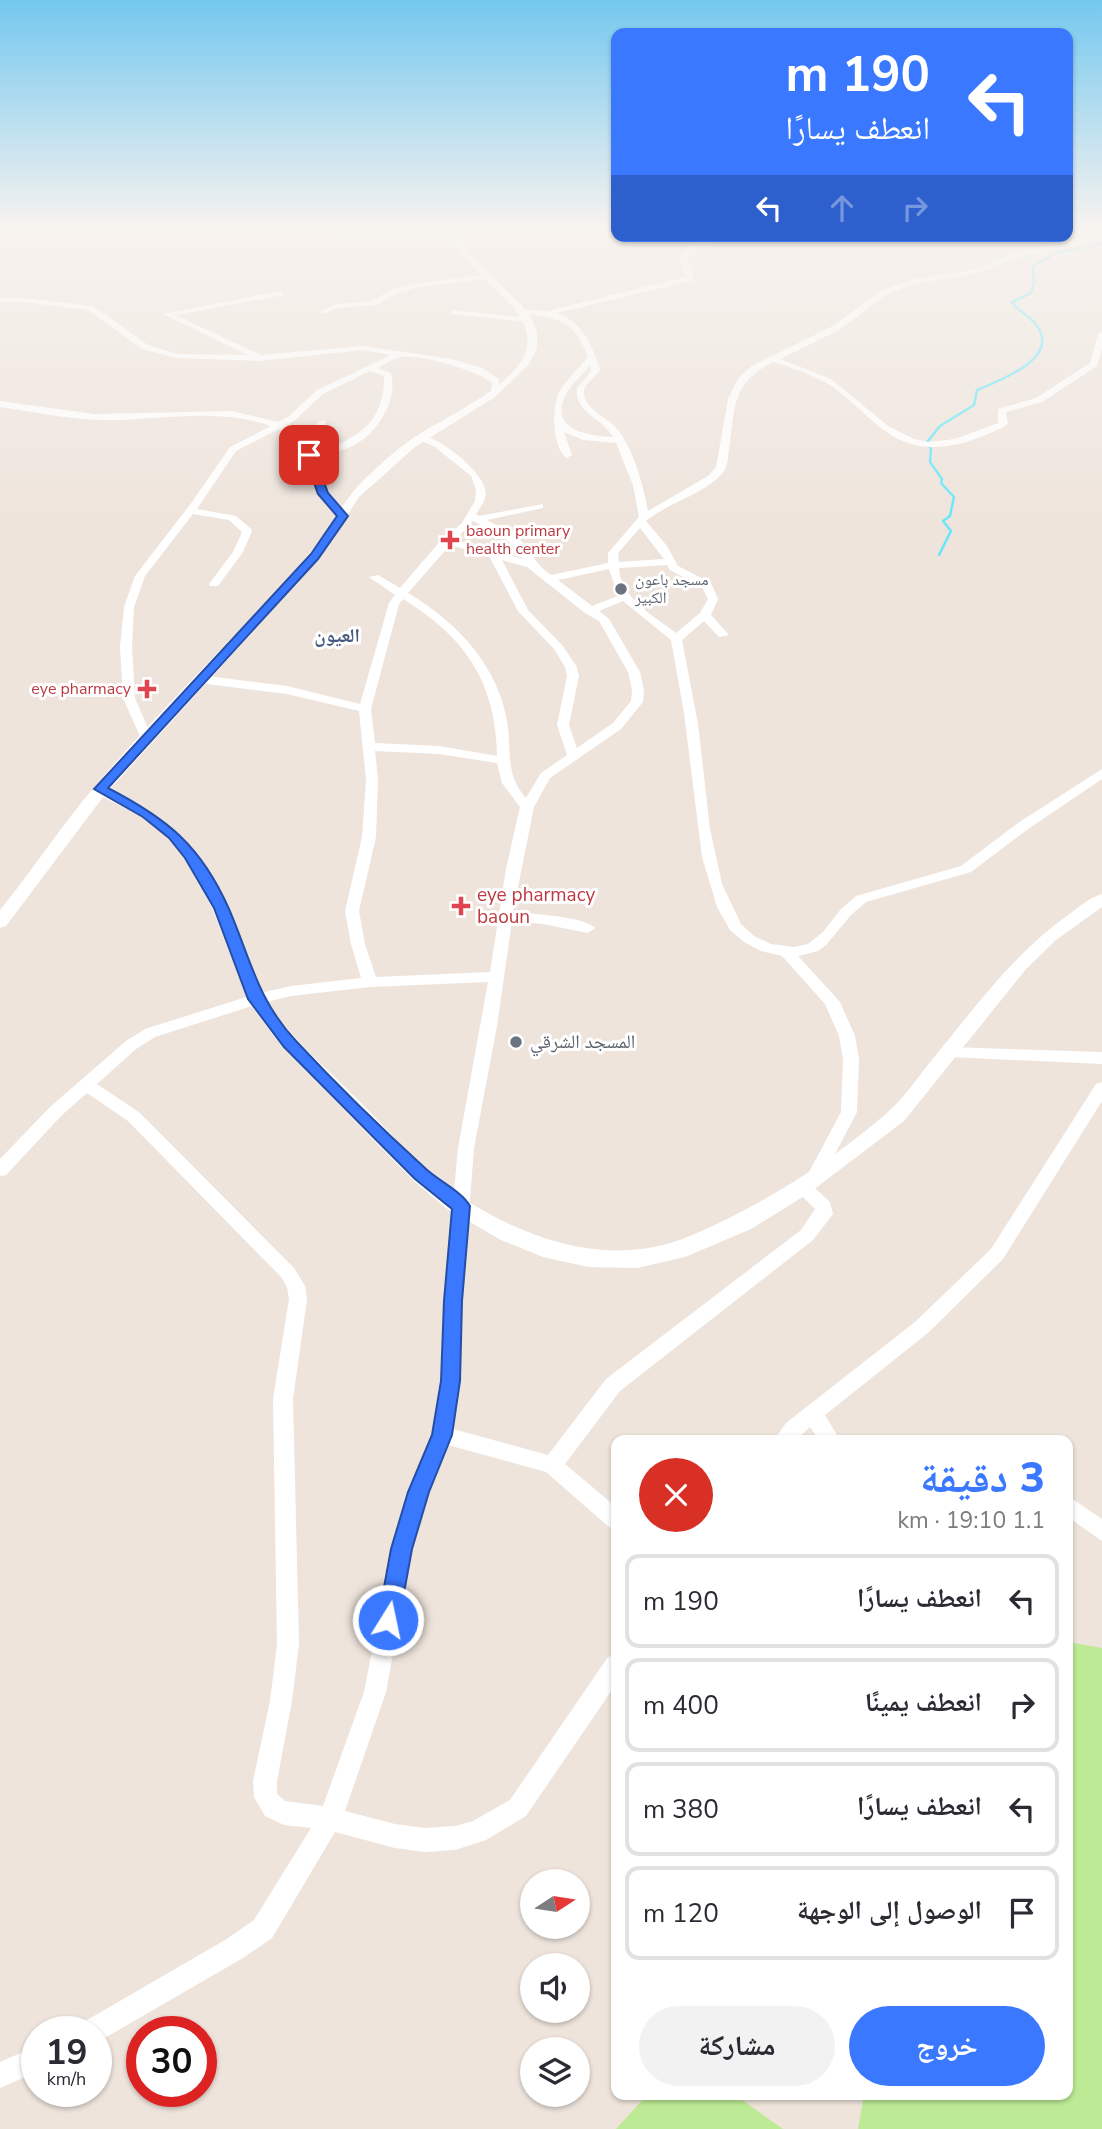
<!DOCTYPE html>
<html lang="ar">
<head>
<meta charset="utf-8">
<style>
  body { margin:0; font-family:"Nunito Sans","Noto Naskh Arabic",sans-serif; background:#f2f2f3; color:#2b2b33; direction:rtl; height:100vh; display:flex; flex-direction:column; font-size:26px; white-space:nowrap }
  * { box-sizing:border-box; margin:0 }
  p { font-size:23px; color:#7c7c81 }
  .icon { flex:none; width:38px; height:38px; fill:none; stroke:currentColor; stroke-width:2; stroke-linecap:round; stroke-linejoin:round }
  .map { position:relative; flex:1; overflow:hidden; direction:ltr }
  .drawer { position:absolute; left:611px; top:1435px; width:462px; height:665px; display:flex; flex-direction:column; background:#fff; border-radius:14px; box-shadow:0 2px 5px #0004; direction:rtl }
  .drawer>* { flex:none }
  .hud { position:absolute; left:611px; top:28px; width:462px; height:214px; border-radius:14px; box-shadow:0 2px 5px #0004; direction:rtl; background:#3978ff; color:#fff; overflow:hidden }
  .needle { width:46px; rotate:78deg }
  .fabs { position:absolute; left:520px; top:1869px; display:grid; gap:14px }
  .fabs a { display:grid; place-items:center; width:70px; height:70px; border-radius:50%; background:#fff; box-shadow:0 2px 5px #0004; font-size:35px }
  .speed { position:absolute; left:21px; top:2016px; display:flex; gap:14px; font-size:35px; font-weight:700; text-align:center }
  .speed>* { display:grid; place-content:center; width:91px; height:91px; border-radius:50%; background:#fff; box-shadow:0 2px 5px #0004; line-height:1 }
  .speed small { font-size:18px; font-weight:400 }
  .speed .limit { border:10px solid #d22; background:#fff; color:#111 }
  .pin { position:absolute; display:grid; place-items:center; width:60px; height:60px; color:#fff; margin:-30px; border-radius:14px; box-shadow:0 4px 10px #0006 }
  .me { position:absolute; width:77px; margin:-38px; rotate:10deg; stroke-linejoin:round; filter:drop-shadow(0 0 5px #0008) }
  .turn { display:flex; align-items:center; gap:24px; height:147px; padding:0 28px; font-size:32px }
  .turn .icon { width:91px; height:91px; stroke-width:2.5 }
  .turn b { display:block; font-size:49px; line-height:60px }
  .lanes { display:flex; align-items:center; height:66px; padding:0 28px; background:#0003; justify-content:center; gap:35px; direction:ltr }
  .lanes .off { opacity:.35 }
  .round { display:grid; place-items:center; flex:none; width:74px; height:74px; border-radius:37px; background:#f2f2f3 }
  .overview { display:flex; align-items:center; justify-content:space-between; height:119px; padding:0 28px }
  h1 { font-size:42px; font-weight:800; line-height:52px; color:#3978ff }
  .cta { display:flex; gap:14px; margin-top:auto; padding:14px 28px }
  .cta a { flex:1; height:80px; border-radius:42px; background:#3978ff; color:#fff; font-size:28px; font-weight:800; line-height:80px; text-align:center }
  .cta a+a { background:#f2f2f3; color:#2b2b33 }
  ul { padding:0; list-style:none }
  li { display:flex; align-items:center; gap:21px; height:94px; margin:0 14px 10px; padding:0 14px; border:4px solid #e1e1e2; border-radius:14px }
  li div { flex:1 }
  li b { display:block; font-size:26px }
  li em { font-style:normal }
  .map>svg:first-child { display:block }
  .green { fill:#bdea94 }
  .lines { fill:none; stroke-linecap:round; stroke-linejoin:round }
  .stream { stroke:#66e6fa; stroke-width:2.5 }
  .minor { fill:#fff; fill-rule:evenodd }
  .tertiary { fill:#fff; fill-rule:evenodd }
  .route { fill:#3978ff; stroke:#254ea6; stroke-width:2 }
  .health-dot { fill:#e0444e; stroke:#fff; stroke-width:2.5 }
  .worship-dot { fill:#6b7280; stroke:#fff; stroke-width:2.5 }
  .labels { text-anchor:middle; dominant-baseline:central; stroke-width:6; stroke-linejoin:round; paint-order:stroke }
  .far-health-label { font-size:16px; fill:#be3a42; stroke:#fff; text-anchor:start }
  .far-worship-label { font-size:16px; fill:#5b616d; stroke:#fff; text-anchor:start }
  .far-quarter-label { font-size:19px; font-weight:bold; fill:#475981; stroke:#fff }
  .health-label { font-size:19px; fill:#be3a42; stroke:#fff; text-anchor:start }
  .worship-label { font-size:19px; fill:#5b616d; stroke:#fff; text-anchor:start }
</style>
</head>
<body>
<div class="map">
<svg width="1102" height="2129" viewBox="0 0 1102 2129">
  <rect width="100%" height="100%" fill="#eee4dc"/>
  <!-- green -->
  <path class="green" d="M1068 1642 1102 1648V2129H858L864 2095H1068Z
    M647 2095H735L783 2129H616Z"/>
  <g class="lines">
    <!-- stream -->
    <path class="stream" d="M939 555 951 531 943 521 950 516 954 497 941 483 942 479 930 462 931 449 927 442 940 426 974 405 977 390C998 381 1057 360 1039 329 1033 317 1019 313 1012 302L1031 293 1034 283 1033 266 1056 253 1102 244"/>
    <!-- minor -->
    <path class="minor" d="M455 234 453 237 349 241 345 239Z
      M1102 235V239L1023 256 976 274 916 283 888 294 839 330 780 359 831 379 888 426 914 439 929 442 955 439 998 423V409L1036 398 1090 363 1098 334 1102 332V349L1097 366 1042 402 1006 412 1008 423 1004 427C988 434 971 442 953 445 893 456 875 418 833 387 815 375 793 368 773 362 731 383 735 408 729 449 728 456 728 465 724 471 708 493 667 503 646 521L667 546 678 566 711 583 718 599 711 615 729 635 719 637 704 621 682 640 698 724 710 829 722 884 741 924 754 936 771 944 794 947 808 944 823 932 841 909 856 896 961 866 1018 823 1102 769V779L1028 829 971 872 866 902 851 915 826 945 818 951 798 956 840 1002 855 1036 859 1059 857 1112 822 1179H810L808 1174 841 1112 843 1059 839 1036 825 1004 782 956 761 951 744 942 730 930 717 907 702 857 684 713 671 640 623 601 599 611 609 619 640 672 644 690 643 702 621 729 550 778 534 807 513 912C532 914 583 916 595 928L588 933 543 924 512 921 497 1026 474 1148 462 1301 460 1381 453 1429 548 1455 606 1379 801 1230 815 1209 793 1187 796 1182H808L830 1202 833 1214 813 1240 620 1391 565 1464 616 1507V1529L609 1527 546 1472 448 1445 429 1492 412 1549 386 1692 345 1811 395 1824 425 1828 455 1826 473 1821 510 1800 608 1657 616 1654V1684L526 1816 486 1840 455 1850 425 1852 395 1848 335 1832 272 1938 243 1958 96 2043V2032H78L82 2023 225 1940 254 1920 311 1828 284 1825 265 1816 254 1797 253 1781 270 1701 277 1644 273 1399 289 1299 287 1287 282 1278 128 1121 87 1093 62 1115 6 1175 0 1176V1159L50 1107 126 1041 145 1029 256 994 291 986 361 978 351 944 345 911 362 837 366 780 359 711 287 694 199 683 193 679 199 675 287 686 360 704 389 603 395 595 369 577 378 575 400 588 436 546 462 523 475 501 476 490 471 476 435 447 418 439V435C437 434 481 470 485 489 488 499 481 506 476 514L479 516 543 504V508L487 520C500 527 516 533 525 545 536 559 535 563 551 575L608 563V553L639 517 633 485 616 443 583 440 564 432 572 455 567 458C552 449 551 405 560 391 567 378 580 368 588 356 573 318 557 318 520 313V309L547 311 685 277 679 257C689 244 704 236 719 236L692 251 687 257 694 275 691 281 557 313C583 323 592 344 600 370 596 377 585 383 584 391 583 410 610 418 619 431 634 452 643 484 648 511L708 476 716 467 728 399 739 377 752 366 833 326 882 290 915 279 971 270 1018 252ZM590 365 591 372 577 388C574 413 603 418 613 437 587 436 545 429 568 391 574 381 584 374 590 365ZM473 521C493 531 512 539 523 559L455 540ZM640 528 664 559 619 562 618 553ZM450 545 489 556 518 611 554 649 565 667 567 676 557 725 567 755 541 773 526 798C506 776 511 754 508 727 500 667 458 623 408 593ZM502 560 527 567 585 613 599 621 628 672 632 690 631 701 613 723 577 748 569 725 579 676 577 667 562 645 528 610ZM667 565 670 570 702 587 708 599 700 613 676 633C654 616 621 599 619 568ZM609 569 618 596 592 606 558 580ZM403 599C465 637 496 682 497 756L439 746 375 743 371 709 399 604ZM375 751 439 754 497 763 502 783 520 807 506 869 490 972 376 977 365 944 359 911 376 837 378 780ZM488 982 458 1148 444 1301 440 1381 432 1435 409 1492 392 1549 364 1692 323 1806 285 1801 277 1794V1781L292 1701 299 1644 293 1399 307 1299 305 1286 294 1268 140 1113 97 1084 136 1049 155 1037 258 1004 291 996 370 987Z
      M487 274 490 278 415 288 398 293 377 305 338 308 323 314 319 312 337 304 372 301 392 289 415 284Z
      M281 291 284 295 175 315 261 355 363 346 452 359 482 368 499 379 498 392 491 394 492 382C473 370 424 354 402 357 394 357 384 365 377 368L391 373C398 399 379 431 356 444 344 451 328 454 314 457L328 493 347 516 342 519 318 494 298 439 279 429 236 451 197 509 236 516 251 529 252 531 243 552 218 586H210L209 584 233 552 242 532 229 520 193 514 145 576 134 607 132 647 135 698 152 738 150 741H142L123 698 120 647 124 607 135 576 192 502 230 447 271 426C217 407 162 420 106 420 71 420 35 412 0 407V401L94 414 232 411 278 422 288 417 317 390 391 355 363 350 260 361 177 358 142 349 88 310 23 302H0V298H23L93 306 148 345 177 354 248 355 163 314ZM370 371 384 376C385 424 353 443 312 452L307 439 326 425V421H320L302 434 286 425 294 421 323 394Z
      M453 310 528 318 532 320 528 322 450 314Z
      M949 1047 1102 1052V1064L949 1057 941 1052Z
      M1102 1082V1101L1003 1259 929 1332 825 1415 840 1440H819L810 1427 796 1440H774L786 1423 915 1322 991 1249 1096 1084Z
      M1068 1496 1102 1519V1541L1068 1517Z
      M37 2046V2072L0 2088V2062Z"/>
    <!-- tertiary -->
    <path class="tertiary" d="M448 228H456L469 255 519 302 531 317 537 332V349L528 365 495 397 415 447 359 497 319 559 111 788C172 821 199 844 230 909 243 937 249 969 264 996 285 1034 324 1065 354 1096 388 1129 421 1170 461 1197 528 1241 612 1269 690 1236 759 1207 831 1162 888 1112 904 1098 917 1078 931 1061 974 1009 1013 954 1068 915 1079 907 1090 897 1102 894V907L1056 940 1026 969 904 1121 809 1193 751 1229 685 1257 637 1268 588 1267 543 1257 501 1240 446 1208 414 1181 283 1048 249 1003 212 908 184 858 168 838 142 817 103 797 6 926 0 928V910C33 870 62 824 97 784 164 705 240 633 308 555 331 529 343 498 369 475 384 461 400 446 418 435 447 416 520 384 527 347 534 302 460 274 448 228Z"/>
  </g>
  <!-- sky -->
  <linearGradient id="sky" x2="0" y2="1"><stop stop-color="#74c8ef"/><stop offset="0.43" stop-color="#f7f3ef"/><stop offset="1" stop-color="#f7f3ef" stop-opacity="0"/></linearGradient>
  <rect width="1102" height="526" fill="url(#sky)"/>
  <!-- route -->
  <path class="route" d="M309 452 314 455 328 493 348 516 318 559 108 788C168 819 201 846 229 909 251 960 257 999 296 1041 337 1085 381 1128 426 1169 439 1181 461 1191 470 1206L462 1301 460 1381 452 1435 429 1492 412 1549 399 1620 396 1628 388 1631 381 1628 378 1620 391 1549 408 1492 432 1435 441 1381 444 1301 452 1209 415 1179 284 1047 248 999 214 908 185 858 169 838 143 817 94 789 311 554 337 516 318 494 304 455Z"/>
  <!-- markers -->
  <g class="health-dot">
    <path d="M446.5 529.5h7v7h7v7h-7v7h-7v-7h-7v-7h7z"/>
    <path d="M143.5 678.5h7v7h7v7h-7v7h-7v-7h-7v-7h7z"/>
    <path d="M457.5 895.5h7v7h7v7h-7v7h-7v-7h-7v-7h7z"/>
  </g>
  <g class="worship-dot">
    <circle cx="621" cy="589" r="7"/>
    <circle cx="516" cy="1042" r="7"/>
  </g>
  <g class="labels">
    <!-- far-health labels -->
    <g class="far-health-label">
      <text x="466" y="531">baoun primary<tspan x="466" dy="18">health center</tspan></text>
      <text x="131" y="689" text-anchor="end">eye pharmacy</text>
    </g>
    <!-- far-worship labels -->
    <g class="far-worship-label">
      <text x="635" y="580">مسجد باعون<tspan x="635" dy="18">الكبير</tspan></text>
    </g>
    <!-- far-quarter labels -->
    <g class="far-quarter-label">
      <text x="337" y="636">العيون</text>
    </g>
    <!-- health labels -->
    <g class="health-label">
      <text x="477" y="895">eye pharmacy<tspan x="477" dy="22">baoun</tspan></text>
    </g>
    <!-- worship labels -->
    <g class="worship-label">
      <text x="530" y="1042">المسجد الشرقي</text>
    </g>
  </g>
</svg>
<div class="fabs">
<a><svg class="needle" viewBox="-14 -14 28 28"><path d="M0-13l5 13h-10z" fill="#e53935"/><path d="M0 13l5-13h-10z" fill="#7c7c81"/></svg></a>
<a><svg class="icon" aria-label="sound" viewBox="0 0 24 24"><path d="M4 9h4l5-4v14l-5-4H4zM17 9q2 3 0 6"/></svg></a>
<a><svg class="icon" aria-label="layers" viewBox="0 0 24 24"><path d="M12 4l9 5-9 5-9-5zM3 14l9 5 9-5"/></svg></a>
</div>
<div class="speed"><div>19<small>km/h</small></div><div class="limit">30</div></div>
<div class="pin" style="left:309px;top:455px;background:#d93025"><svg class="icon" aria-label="arrive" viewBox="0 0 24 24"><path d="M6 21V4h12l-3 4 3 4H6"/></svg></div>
<svg class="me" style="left:388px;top:1620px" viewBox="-20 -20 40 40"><circle r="17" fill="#3978ff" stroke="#fff" stroke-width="3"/><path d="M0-11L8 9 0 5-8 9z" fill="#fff"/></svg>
<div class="hud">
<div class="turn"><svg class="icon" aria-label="left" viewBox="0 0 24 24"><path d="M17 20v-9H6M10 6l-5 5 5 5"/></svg><div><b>190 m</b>انعطف يسارًا</div></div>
<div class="lanes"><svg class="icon" aria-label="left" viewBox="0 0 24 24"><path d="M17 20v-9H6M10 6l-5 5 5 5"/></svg><svg class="icon off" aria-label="ahead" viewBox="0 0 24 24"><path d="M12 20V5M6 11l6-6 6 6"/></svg><svg class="icon off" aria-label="right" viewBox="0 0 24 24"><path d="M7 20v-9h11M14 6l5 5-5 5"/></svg></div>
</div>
<section class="drawer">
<div class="overview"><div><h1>3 دقيقة</h1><p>1.1 km · 19:10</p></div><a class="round" style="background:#d93025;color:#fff"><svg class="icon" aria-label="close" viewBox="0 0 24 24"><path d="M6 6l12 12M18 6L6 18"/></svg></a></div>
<ul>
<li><svg class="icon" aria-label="left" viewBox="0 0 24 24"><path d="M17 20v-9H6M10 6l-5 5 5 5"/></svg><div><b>انعطف يسارًا</b></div><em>190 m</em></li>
<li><svg class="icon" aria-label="right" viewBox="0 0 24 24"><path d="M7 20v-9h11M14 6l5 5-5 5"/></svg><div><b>انعطف يمينًا</b></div><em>400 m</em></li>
<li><svg class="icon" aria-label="left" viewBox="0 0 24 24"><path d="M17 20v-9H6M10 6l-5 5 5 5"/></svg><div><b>انعطف يسارًا</b></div><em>380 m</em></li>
<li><svg class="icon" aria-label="arrive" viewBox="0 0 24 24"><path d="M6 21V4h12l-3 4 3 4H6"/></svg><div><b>الوصول إلى الوجهة</b></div><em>120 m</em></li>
</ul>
<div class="cta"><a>خروج</a><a>مشاركة</a></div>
</section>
</div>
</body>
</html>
